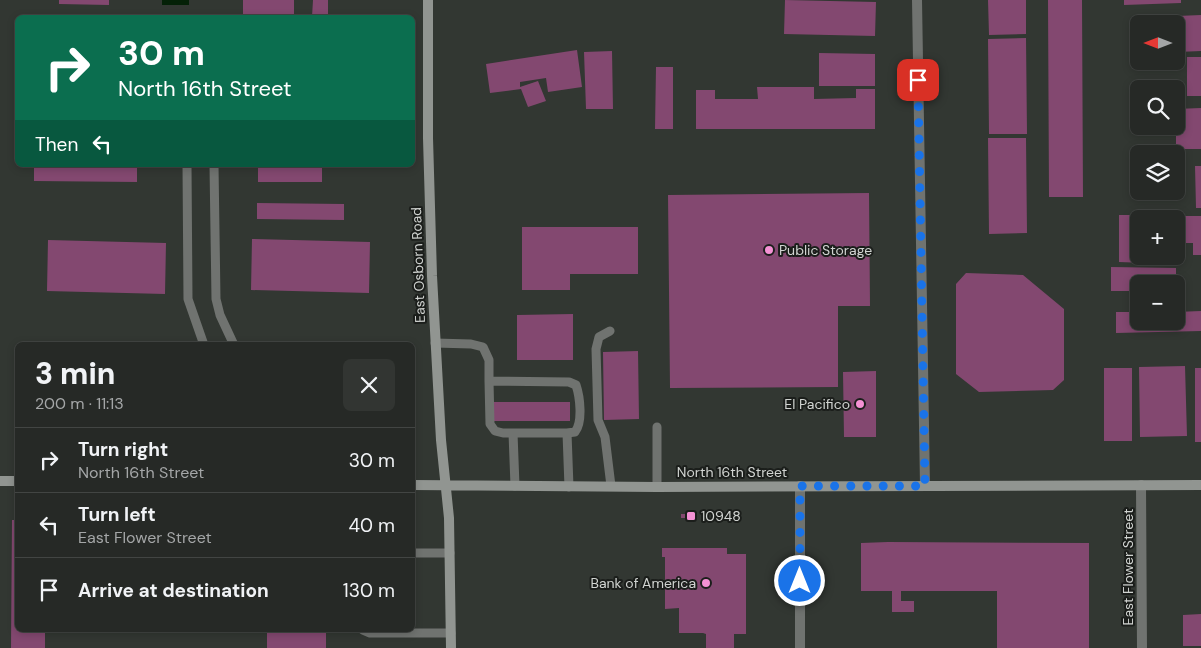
<!DOCTYPE html>
<html lang="en">
<head>
<meta charset="utf-8">
<style>
  body { margin:0; font-family:"DM Sans",sans-serif; background:#323532; color:#f1f3f6; height:100vh; display:flex; flex-direction:column; font-size:19px; white-space:nowrap }
  * { box-sizing:border-box; margin:0 }
  p { font-size:16px; color:#a4a6a7 }
  .icon { flex:none; width:28px; height:28px; fill:none; stroke:currentColor; stroke-width:2; stroke-linecap:round; stroke-linejoin:round }
  .map { position:relative; flex:1; overflow:hidden }
  .side { position:absolute; left:15px; top:342px; width:400px; height:290px; display:flex; flex-direction:column; background:#262926; border-radius:8px; box-shadow:0 2px 8px #0003,0 0 0 1px #424543 }
  .side>* { flex:none }
  .banner { position:absolute; left:15px; top:15px; width:400px; height:152px; border-radius:8px; box-shadow:0 2px 8px #0003,0 0 0 1px #424543; background:#0b6e4f; color:#fff; overflow:hidden }
  .needle { width:32px; rotate:270deg }
  .controls { position:absolute; left:1130px; top:15px; display:grid; gap:10px }
  .controls a { display:grid; place-items:center; width:55px; height:55px; border-radius:8px; background:#262926; box-shadow:0 2px 8px #0003,0 0 0 1px #424543; font-size:25px }
  .pin { position:absolute; display:grid; place-items:center; width:42px; height:42px; color:#fff; margin:-21px; border-radius:10px; box-shadow:0 2px 8px #0006 }
  .me { position:absolute; width:55px; margin:-28px; rotate:0deg; stroke-linejoin:round; filter:drop-shadow(0 0 4px #0008) }
  .turn { display:flex; align-items:center; gap:18px; height:105px; padding:0 20px; font-size:22px }
  .turn .icon { width:65px; height:65px; stroke-width:2.5 }
  .turn b { display:block; font-size:35px; line-height:42px }
  .then { display:flex; align-items:center; height:48px; padding:0 20px; background:#0003; gap:10px; font-size:19px }
  .round { display:grid; place-items:center; flex:none; width:52px; height:52px; border-radius:8px; background:#323532 }
  .summary { display:flex; align-items:center; justify-content:space-between; height:85px; padding:0 20px }
  h1 { font-size:30px; font-weight:800; line-height:38px }
  ul { padding:0; list-style:none }
  li { display:flex; align-items:center; gap:15px; height:65px; padding:0 20px; border-top:1px solid #424543 }
  li div { flex:1 }
  li b { display:block; font-size:19px }
  li em { font-style:normal }
  .map>svg:first-child { display:block }
  .water { fill:#042107 }
  .building { fill:#834870 }
  .lines { fill:none; stroke-linecap:round; stroke-linejoin:round }
  .lane { stroke:#707370; stroke-width:9 }
  .street { stroke:#707370; stroke-width:10 }
  .secondary { stroke:#919591; stroke-width:10 }
  .route { stroke:#1a73e8; stroke-width:9; stroke-dasharray:0 16.2 }
  .poi-dot { fill:#f491d4; stroke:#1b1e1b; stroke-width:2 }
  .labels { text-anchor:middle; dominant-baseline:central; stroke-width:4; stroke-linejoin:round; paint-order:stroke }
  .poi-label { font-size:14px; fill:#d1d4d1; stroke:#1b1e1b; text-anchor:start }
  .street-label { font-size:14px; fill:#d1d4d1; stroke:#1b1e1b }
</style>
</head>
<body>
<div class="map">
<svg width="1201" height="648" viewBox="0 0 1201 648">
  <rect width="100%" height="100%" fill="#323732"/>
  <!-- water -->
  <path class="water" d="M162 0H189V5H162Z"/>
  <!-- building -->
  <path class="building" d="M59 0H109V5L59 4Z
    M243 0H294V18H243Z
    M313 0H328V17H312Z
    M785 0 876 2 875 36 784 34Z
    M988 0H1026V34L989 35Z
    M1048 0H1082L1083 197H1049Z
    M1124 0H1181V3L1124 5Z
    M1201 15V51L1178 52 1177 16Z
    M1026 38 1027 134H989L988 39Z
    M577 50 582 87 548 92 546 78 520 82V87L538 81 546 101 528 107 521 89 490 93 486 64Z
    M612 51 613 109H586L584 52Z
    M819 53 875 54V86H819Z
    M1187 57H1201V96H1187Z
    M656 67H673V129H655Z
    M757 87H814V99L856 98V89H875V129H696V90H715V99H758Z
    M1201 108V149H1176V109Z
    M988 138H1026L1027 233 989 234Z
    M34 165 137 166V182L34 181Z
    M1195 166H1201V208H1196Z
    M258 167 322 168V182H258Z
    M869 193 870 306H838V387L670 388 668 195Z
    M257 203 344 204V220L257 219Z
    M1119 215H1145V219H1139V256H1145V263L1119 262Z
    M1167 216H1201V255H1193V243H1176V219H1167Z
    M522 227H638V274H570V290H522Z
    M252 239 370 242 369 293 251 290Z
    M48 240 166 243 165 294 47 291Z
    M1111 267 1176 268V284H1129V291H1111Z
    M966 273 1023 275 1064 309V380L1053 390 979 392 956 374V284Z
    M1201 311V331L1116 333V312H1139V321H1176V312Z
    M573 314V360H517V315Z
    M638 351 639 419 604 420 603 352Z
    M1185 366 1187 436 1140 437 1139 367Z
    M1104 368H1132V441H1104Z
    M1195 368H1201V442H1195Z
    M876 371V437H844L843 372Z
    M494 402H570V421H494Z
    M681 514H692V518H681Z
    M12 520H18V630H45V648H11Z
    M888 542 1089 543V648H997V591H901V601H914V612H892V591H861V543Z
    M662 548H727V554H746V634H734V648H706V634L703 633H679V608L665 609V557H662Z
    M1201 614V646H1183V615Z
    M267 630H326V648H267Z"/>
  <g class="lines">
    <!-- lane -->
    <path class="lane" d="M187 165 188 299 204 345
      M214 165 216 299 220 315 234 345
      M610 331 599 337 596 349 598 420 605 437 611 486
      M435 343 471 344 483 347 489 360V381L569 382 576 385C580 397 583 422 575 432L567 433H503L495 431 490 424 489 381
      M657 427V487
      M513 433 515 486
      M567 433 569 487
      M412 553H450
      M363 630 370 633H451"/>
    <!-- street -->
    <path class="street" d="M917 0 925 486
      M1141 485 1142 648
      M800 648V486"/>
    <!-- secondary -->
    <path class="secondary" d="M428 0V138L432 276 441 440 449 518 451 648
      M0 481H18
      M412 485 657 487 1201 485"/>
  </g>
  <g class="lines">
    <!-- route -->
    <path class="route" d="M800 581V486H925L918 80"/>
  </g>
  <!-- markers -->
  <g class="poi-dot">
    <circle cx="769" cy="250" r="5"/>
    <circle cx="860" cy="404" r="5"/>
    <rect x="686" y="511" width="10" height="10" rx="2.5"/>
    <circle cx="706" cy="583" r="5"/>
  </g>
  <g class="labels">
    <!-- poi labels -->
    <g class="poi-label">
      <text x="779" y="250">Public Storage</text>
      <text x="850" y="404" text-anchor="end">El Pacifico</text>
      <text x="701" y="516">10948</text>
      <text x="696" y="583" text-anchor="end">Bank of America</text>
    </g>
    <!-- street labels -->
    <g class="street-label">
      <text transform="translate(418 265) rotate(-92)">East Osborn Road</text>
      <text x="732" y="472">North 16th Street</text>
      <text transform="translate(1128 567) rotate(-90)">East Flower Street</text>
    </g>
  </g>
</svg>
<div class="controls">
<a><svg class="needle" viewBox="-14 -14 28 28"><path d="M0-13l5 13h-10z" fill="#e53935"/><path d="M0 13l5-13h-10z" fill="#a4a6a7"/></svg></a>
<a><svg class="icon" aria-label="search" viewBox="0 0 24 24"><circle cx="10" cy="10" r="6"/><path d="M15 15l6 6"/></svg></a>
<a><svg class="icon" aria-label="layers" viewBox="0 0 24 24"><path d="M12 4l9 5-9 5-9-5zM3 14l9 5 9-5"/></svg></a>
<a>+</a>
<a>−</a>
</div>
<div class="pin" style="left:918px;top:80px;background:#d93025"><svg class="icon" aria-label="arrive" viewBox="0 0 24 24"><path d="M6 21V4h12l-3 4 3 4H6"/></svg></div>
<svg class="me" style="left:800px;top:581px" viewBox="-20 -20 40 40"><circle r="17" fill="#1a73e8" stroke="#fff" stroke-width="3"/><path d="M0-11L8 9 0 5-8 9z" fill="#fff"/></svg>
<div class="banner">
<div class="turn"><svg class="icon" aria-label="right" viewBox="0 0 24 24"><path d="M7 20v-9h11M14 6l5 5-5 5"/></svg><div><b>30 m</b>North 16th Street</div></div>
<div class="then">Then<svg class="icon" aria-label="left" viewBox="0 0 24 24"><path d="M17 20v-9H6M10 6l-5 5 5 5"/></svg></div>
</div>
<section class="side">
<div class="summary"><div><h1>3 min</h1><p>200 m · 11:13</p></div><a class="round"><svg class="icon" aria-label="close" viewBox="0 0 24 24"><path d="M6 6l12 12M18 6L6 18"/></svg></a></div>
<ul>
<li><svg class="icon" aria-label="right" viewBox="0 0 24 24"><path d="M7 20v-9h11M14 6l5 5-5 5"/></svg><div><b>Turn right</b><p>North 16th Street</p></div><em>30 m</em></li>
<li><svg class="icon" aria-label="left" viewBox="0 0 24 24"><path d="M17 20v-9H6M10 6l-5 5 5 5"/></svg><div><b>Turn left</b><p>East Flower Street</p></div><em>40 m</em></li>
<li><svg class="icon" aria-label="arrive" viewBox="0 0 24 24"><path d="M6 21V4h12l-3 4 3 4H6"/></svg><div><b>Arrive at destination</b></div><em>130 m</em></li>
</ul>
</section>
</div>
</body>
</html>
